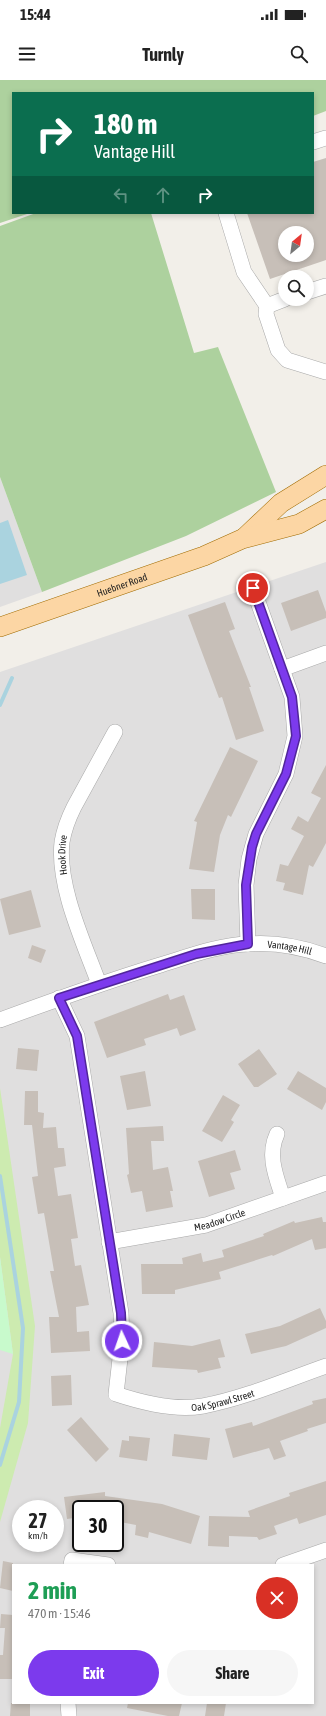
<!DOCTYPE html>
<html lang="en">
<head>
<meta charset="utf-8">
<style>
  body { margin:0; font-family:"Asap Condensed",sans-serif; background:#f6f6f6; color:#222; height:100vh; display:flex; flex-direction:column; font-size:15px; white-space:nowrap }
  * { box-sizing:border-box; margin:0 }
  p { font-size:13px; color:#767676 }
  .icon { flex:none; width:22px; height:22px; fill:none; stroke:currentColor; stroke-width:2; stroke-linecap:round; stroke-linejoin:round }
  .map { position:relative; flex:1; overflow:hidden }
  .panel { position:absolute; left:12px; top:1484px; width:302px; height:140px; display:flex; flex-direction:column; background:#fff; border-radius:0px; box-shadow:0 2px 6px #0003 }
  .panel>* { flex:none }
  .top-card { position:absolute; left:12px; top:12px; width:302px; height:122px; border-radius:0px; box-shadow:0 2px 6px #0003; background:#0b6e4f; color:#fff; overflow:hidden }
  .needle { width:26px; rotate:29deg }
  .buttons { position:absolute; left:278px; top:146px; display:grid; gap:8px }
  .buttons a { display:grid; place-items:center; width:36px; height:36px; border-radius:50%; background:#fff; box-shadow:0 2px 6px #0003; font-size:20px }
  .speed { position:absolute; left:12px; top:1420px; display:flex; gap:8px; font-size:20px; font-weight:700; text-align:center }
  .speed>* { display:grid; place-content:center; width:52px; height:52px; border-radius:50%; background:#fff; box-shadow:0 2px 6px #0003; line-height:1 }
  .speed small { font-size:10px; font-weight:400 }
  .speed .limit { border:2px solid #111; border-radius:6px; background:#fff; color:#111 }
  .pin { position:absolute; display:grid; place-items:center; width:34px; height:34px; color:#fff; margin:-17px; border:2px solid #fff; border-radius:50%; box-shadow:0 1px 4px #0007 }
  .me { position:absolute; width:44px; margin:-22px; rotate:357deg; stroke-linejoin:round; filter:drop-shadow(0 0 3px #0008) }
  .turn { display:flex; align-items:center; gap:14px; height:84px; padding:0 16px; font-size:18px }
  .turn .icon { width:52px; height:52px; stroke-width:2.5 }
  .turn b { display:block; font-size:28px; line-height:34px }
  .lanes { display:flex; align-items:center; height:38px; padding:0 16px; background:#0003; justify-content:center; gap:20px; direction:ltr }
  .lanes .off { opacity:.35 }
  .round { display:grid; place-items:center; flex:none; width:42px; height:42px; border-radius:21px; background:#f6f6f6 }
  .headline { display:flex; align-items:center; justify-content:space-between; height:68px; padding:0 16px }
  h1 { font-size:24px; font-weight:700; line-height:30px; color:#1e9e55 }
  .action { display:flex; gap:8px; margin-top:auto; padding:8px 16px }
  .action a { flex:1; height:46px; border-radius:24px; background:#7c3aed; color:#fff; font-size:16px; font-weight:700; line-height:46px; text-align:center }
  .action a+a { background:#f6f6f6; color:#222 }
  .status { display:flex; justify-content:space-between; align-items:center; height:28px; padding:0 20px; background:#fff; direction:ltr }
  .status svg { height:11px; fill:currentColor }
  header { display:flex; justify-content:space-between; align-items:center; height:52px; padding:0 16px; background:#fff; font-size:18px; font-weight:700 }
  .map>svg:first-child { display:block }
  .residential { fill:#e0dfdf; fill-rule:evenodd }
  .grass { fill:#cdebb0 }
  .forest { fill:#add19e }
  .park { fill:#c8facc }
  .water { fill:#aad3df }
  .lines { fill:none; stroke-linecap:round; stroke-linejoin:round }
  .stream { stroke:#aad3df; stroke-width:4 }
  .building { fill:#c7bfb8; fill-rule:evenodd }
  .minor-casing { stroke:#a9a9a9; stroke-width:16 }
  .major-casing { stroke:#a06b00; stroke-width:20 }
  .minor { stroke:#fff; stroke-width:15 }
  .major { stroke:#fcd6a4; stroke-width:19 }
  .route-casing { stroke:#51269a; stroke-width:10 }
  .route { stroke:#7c3aed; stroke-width:7 }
  .labels { text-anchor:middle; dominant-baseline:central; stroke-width:3; stroke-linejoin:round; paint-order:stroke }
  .street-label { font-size:10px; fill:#222; stroke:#fff }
</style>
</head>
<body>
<div class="status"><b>15:44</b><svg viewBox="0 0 49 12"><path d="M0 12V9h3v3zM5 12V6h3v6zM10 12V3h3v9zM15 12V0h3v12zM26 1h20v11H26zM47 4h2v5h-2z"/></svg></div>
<header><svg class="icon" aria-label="menu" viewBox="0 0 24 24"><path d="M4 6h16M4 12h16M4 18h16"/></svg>Turnly<svg class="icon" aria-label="search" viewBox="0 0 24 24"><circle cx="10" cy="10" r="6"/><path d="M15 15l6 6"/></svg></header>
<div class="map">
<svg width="326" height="1636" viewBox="0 0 326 1636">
  <rect width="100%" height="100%" fill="#f2efe9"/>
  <!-- residential -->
  <path class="residential" d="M0 397 42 512 0 527Z
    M326 482V1636H0V592ZM21 1429H55V1463H21ZM81 1429H115V1463H81ZM13 1485H313V1623H13Z"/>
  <!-- grass -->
  <path class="grass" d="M0 1008 35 1246 28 1343 0 1442V1348L13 1274 0 1177Z"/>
  <!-- forest -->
  <path class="forest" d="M0 0H326V31L313 36V13H13V133H30L0 143Z
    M36 133H151L194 273 218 267 276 412 186 456 42 512 0 397V146Z"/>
  <!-- park -->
  <path class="park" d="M0 1177 13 1274 0 1270Z"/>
  <!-- water -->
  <path class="water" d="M8 440 27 495 0 504V443Z"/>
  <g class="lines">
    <!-- stream -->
    <path class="stream" d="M0 625 12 598
      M0 1096 23 1248 19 1322 0 1385"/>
  </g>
  <!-- building -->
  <path class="building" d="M326 78V180L270 199 247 133H313V82ZM285 153H307V175H285Z
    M318 510 326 532V538L291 551 281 523Z
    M225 522 235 549 229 551 251 607H249L264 651 236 660 222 617 219 618 188 535Z
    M230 667 258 681 231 737 228 735 220 755 214 792 189 789 197 742 194 741Z
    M326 685V763L313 787 309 785 303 815 283 810 285 803 276 801 280 784 288 786 304 756 291 749 298 736 308 742 321 718 311 713Z
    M191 809H215V840L192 839Z
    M31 810 41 847 9 855 0 819Z
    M32 865 46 870 41 883 28 878Z
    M168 914 170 920 184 915 196 950 180 956 177 948 144 959 146 965 107 978 94 942Z
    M18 968 39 970 37 991 16 989Z
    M259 969 277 994 258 1007H254L238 984Z
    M145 991 151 1026 127 1030 120 996Z
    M298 991 326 1008V1022L322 1030 287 1009Z
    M25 1011H38V1032L44 1033 43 1048 56 1047 58 1068H64L66 1086 54 1088 58 1116 71 1114 78 1158 71 1159 75 1186 81 1185 89 1225 76 1227 77 1252 89 1251 90 1271 51 1273 49 1237H59L50 1191H54L44 1133 38 1134 32 1097 38 1096 32 1045H24Z
    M223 1015 240 1025 231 1040 234 1042 222 1062 202 1051Z
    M163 1046 164 1061H151L153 1090 168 1087 173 1111H170L173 1127 146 1132 142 1111 131 1113 127 1095 129 1094 126 1048Z
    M235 1070 241 1090 230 1093 235 1109 209 1117 198 1081Z
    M322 1137 323 1142H326V1168L315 1170 312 1159 273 1176 272 1175 219 1192 221 1199 175 1210V1214H142L141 1184H183L182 1178 201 1173 203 1182 224 1177 222 1170 264 1156 263 1154 294 1141 295 1143Z
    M320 1228 326 1241V1248L286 1266 251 1274 245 1254 280 1246Z
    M220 1259 225 1277 218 1278 221 1288 198 1293 197 1290 152 1287 154 1262 192 1266Z
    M71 1295 72 1325 52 1326 51 1296Z
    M326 1318V1343L307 1349 308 1351 280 1361 286 1376 274 1380 269 1368 233 1378 225 1349 252 1342 253 1346 313 1324 312 1321Z
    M81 1337 109 1369 96 1382 67 1350Z
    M174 1354 210 1358 207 1380 172 1376Z
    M129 1356 150 1358 147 1381 119 1377 122 1360 129 1361Z
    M326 1401V1435L299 1444 297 1438 274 1446 277 1454 259 1460 257 1457 229 1456V1467L208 1466 209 1436 250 1437 248 1431 290 1416 289 1413Z
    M105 1412V1416L162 1424 200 1436 191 1464 149 1452 148 1458 135 1455 136 1445 115 1441V1429H81V1437L67 1439 64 1417Z
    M3 1481 13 1483V1511L0 1508Z
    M1 1534 13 1535V1548H0Z
    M5 1548H13V1599H0V1575H3Z
    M11 1623H30V1636H10Z
    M128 1623H182L179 1636H168L127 1628Z
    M207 1623H226L224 1636H205Z"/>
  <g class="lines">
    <defs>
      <g id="minor">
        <path d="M313 62 326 58"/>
        <path d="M226 133 244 192 267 226"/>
        <path d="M307 212 326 206"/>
        <path d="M285 219 267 226 266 234 278 270 287 280 326 292"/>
        <path d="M282 589 326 573"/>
        <path d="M248 864 246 805 249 779 256 754 286 694 295 656 292 617 253 508"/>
        <path id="s1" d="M99 904C84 863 57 806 62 762 64 750 69 737 74 727L115 652"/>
        <path id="s2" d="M59 918 77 956 121 1233 122 1261 116 1314C143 1323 175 1331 203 1326 245 1318 286 1300 326 1286"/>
        <path id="s3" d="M0 940C52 921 104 902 157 886 187 877 218 865 248 864 274 862 302 867 326 876"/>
        <path d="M277 1054C267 1076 276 1096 283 1118"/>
        <path id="s4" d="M109 1162 206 1145 326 1103"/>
        <path d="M71 1485 72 1480 108 1485"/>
        <path d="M283 1485 326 1470"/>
        <path d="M68 1623 69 1636"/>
      </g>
      <g id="major">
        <path d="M245 457 281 423 326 395"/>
        <path id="s5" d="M0 547 204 476 242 459 299 444 326 429"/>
      </g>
    </defs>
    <!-- minor casing -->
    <use href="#minor" class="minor-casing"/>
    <!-- major casing -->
    <use href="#major" class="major-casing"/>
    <!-- minor -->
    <use href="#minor" class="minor"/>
    <!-- major -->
    <use href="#major" class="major"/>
  </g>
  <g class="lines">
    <defs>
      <path id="route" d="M122 1261 121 1233 77 956 59 918 196 874 248 864 246 805 252 767 256 754 286 694 296 656 292 617 253 508"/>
    </defs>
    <!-- route casing -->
    <use href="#route" class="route-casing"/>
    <!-- route -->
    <use href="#route" class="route"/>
  </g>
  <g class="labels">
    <!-- street labels -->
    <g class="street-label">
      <text stroke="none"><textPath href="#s5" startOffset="129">Huebner Road</textPath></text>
      <text stroke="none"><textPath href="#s1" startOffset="135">Hook Drive</textPath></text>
      <text stroke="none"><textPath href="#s3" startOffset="302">Vantage Hill</textPath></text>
      <text stroke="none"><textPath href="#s4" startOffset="113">Meadow Circle</textPath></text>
      <text stroke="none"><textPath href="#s2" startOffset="513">Oak Sprawl Street</textPath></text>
    </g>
  </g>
</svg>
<div class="buttons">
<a><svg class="needle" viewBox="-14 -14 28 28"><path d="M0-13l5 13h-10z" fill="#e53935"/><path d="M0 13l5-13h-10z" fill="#767676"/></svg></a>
<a><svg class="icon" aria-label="search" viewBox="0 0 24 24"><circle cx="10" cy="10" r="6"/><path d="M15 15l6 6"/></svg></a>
</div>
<div class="speed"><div>27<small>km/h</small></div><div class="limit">30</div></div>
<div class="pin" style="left:253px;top:508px;background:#d93025"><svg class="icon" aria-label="arrive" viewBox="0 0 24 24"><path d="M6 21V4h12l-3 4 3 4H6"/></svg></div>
<svg class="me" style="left:122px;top:1261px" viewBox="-20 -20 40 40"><circle r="17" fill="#7c3aed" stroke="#fff" stroke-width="3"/><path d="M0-11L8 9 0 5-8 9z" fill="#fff"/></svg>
<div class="top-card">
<div class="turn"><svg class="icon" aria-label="right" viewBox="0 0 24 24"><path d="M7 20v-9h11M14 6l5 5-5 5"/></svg><div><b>180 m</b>Vantage Hill</div></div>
<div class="lanes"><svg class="icon off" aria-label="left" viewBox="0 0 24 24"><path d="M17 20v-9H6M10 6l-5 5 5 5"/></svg><svg class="icon off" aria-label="ahead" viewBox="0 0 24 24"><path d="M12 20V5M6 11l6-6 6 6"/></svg><svg class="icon" aria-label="right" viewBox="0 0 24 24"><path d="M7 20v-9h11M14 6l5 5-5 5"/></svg></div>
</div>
<section class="panel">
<div class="headline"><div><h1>2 min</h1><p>470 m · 15:46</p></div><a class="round" style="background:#d93025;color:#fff"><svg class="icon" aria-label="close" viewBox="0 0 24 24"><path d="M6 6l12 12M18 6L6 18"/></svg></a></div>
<div class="action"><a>Exit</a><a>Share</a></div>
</section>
</div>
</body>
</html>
